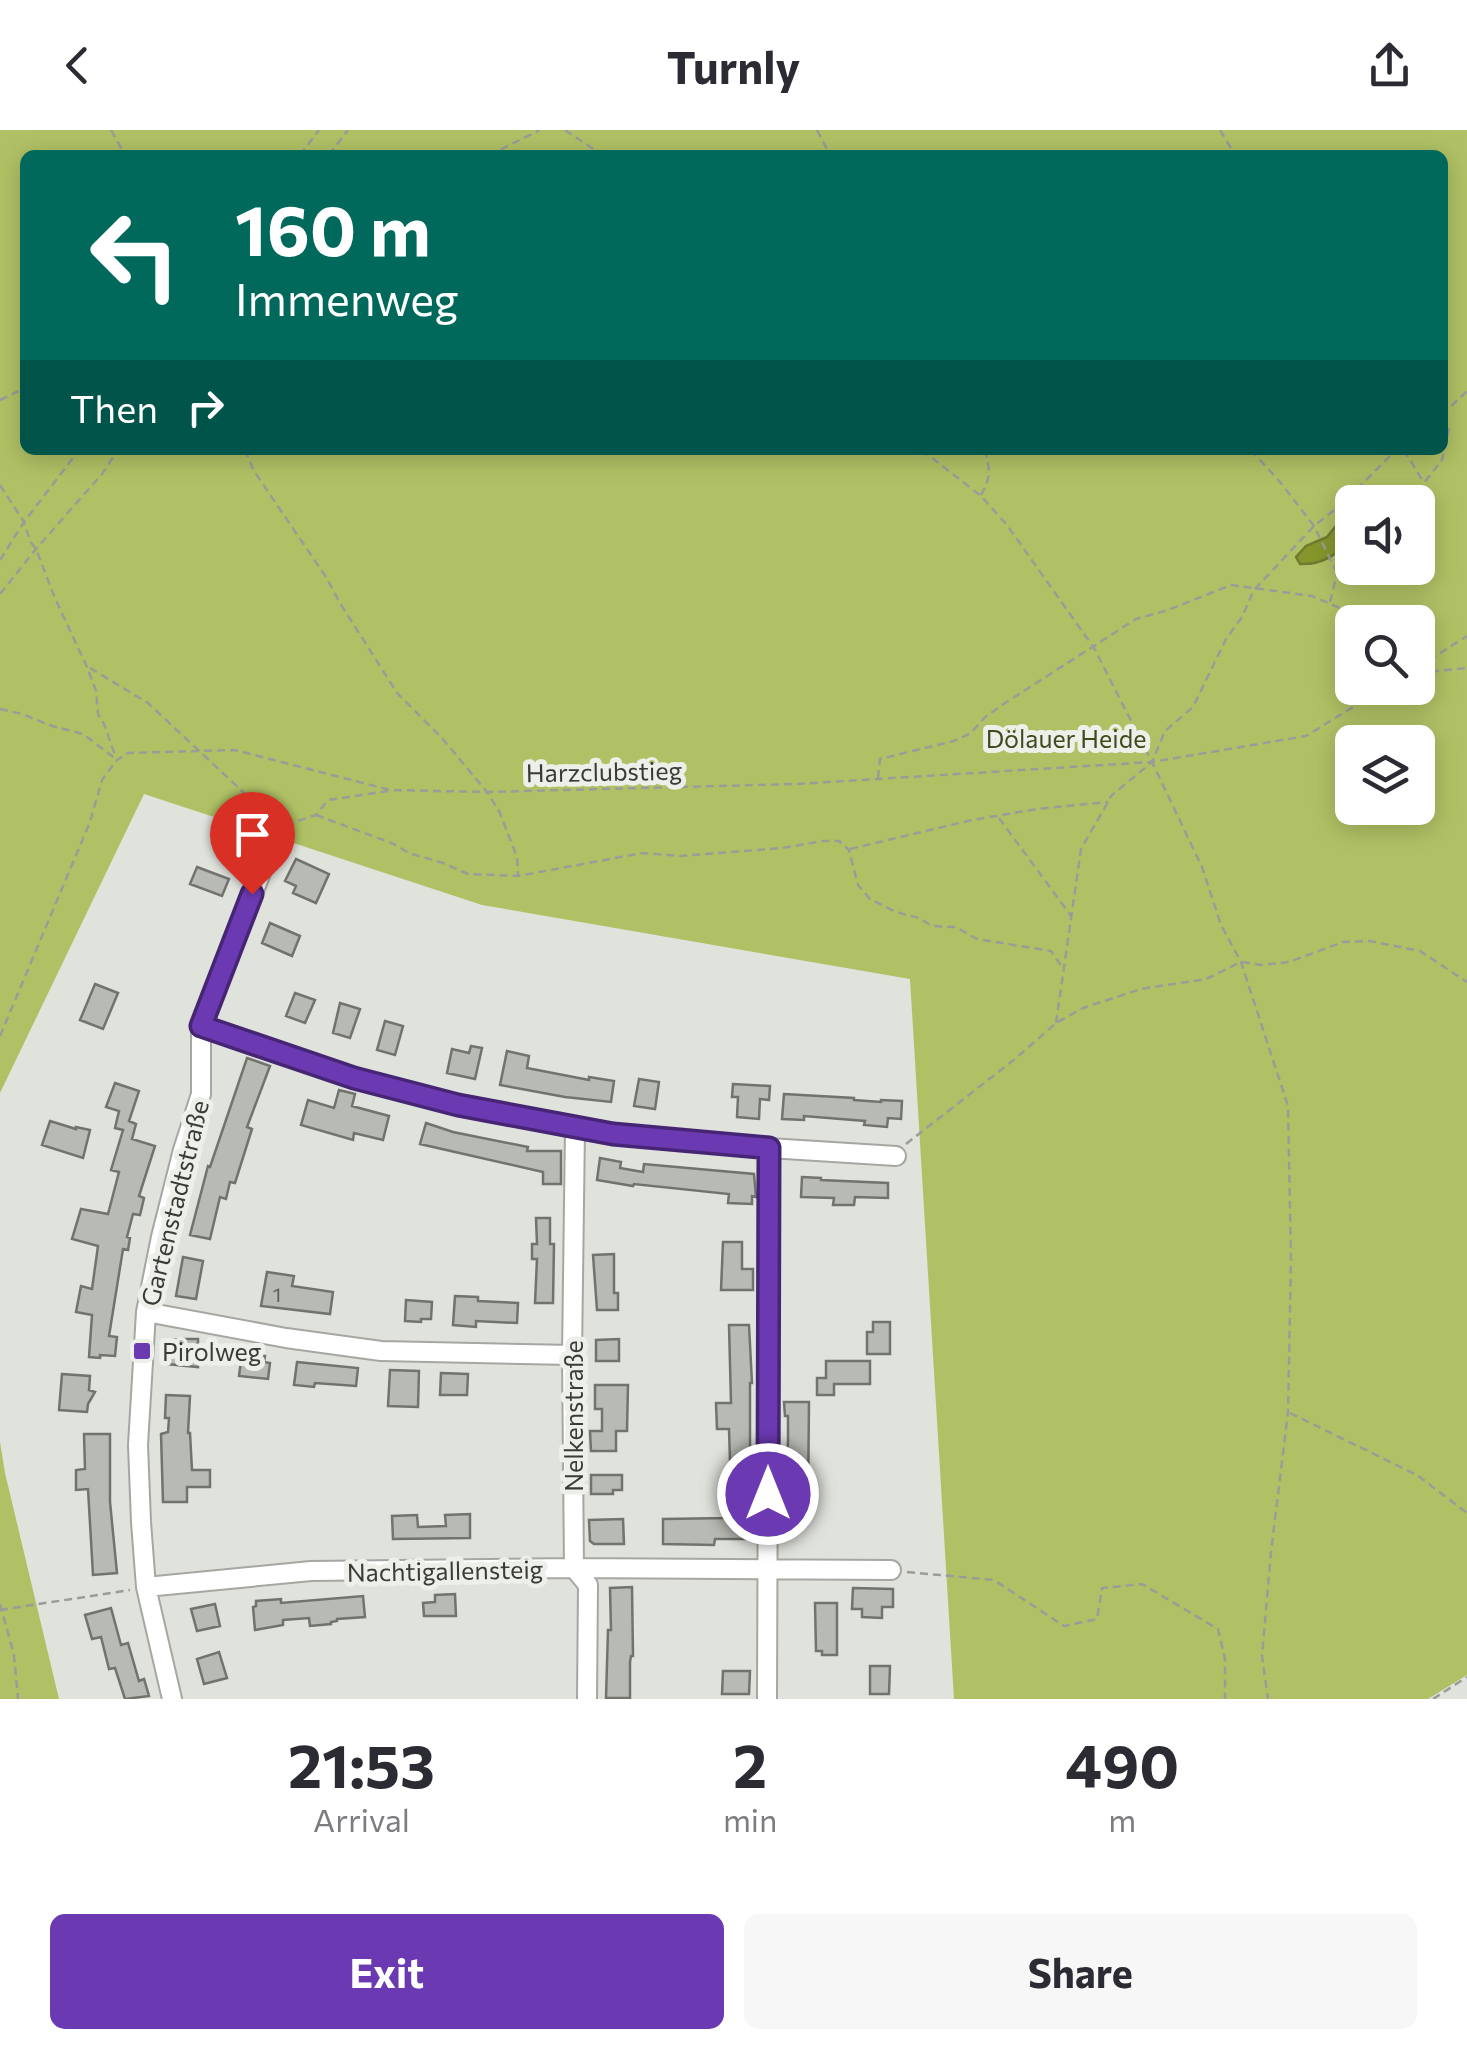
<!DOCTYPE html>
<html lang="en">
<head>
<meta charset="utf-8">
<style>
  body { margin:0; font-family:Commissioner,sans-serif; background:#f7f7f7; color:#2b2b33; height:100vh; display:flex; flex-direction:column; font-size:38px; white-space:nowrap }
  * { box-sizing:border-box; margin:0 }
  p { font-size:32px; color:#7c7c81 }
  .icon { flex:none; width:55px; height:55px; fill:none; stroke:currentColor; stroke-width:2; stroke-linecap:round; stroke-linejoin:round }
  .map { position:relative; height:1569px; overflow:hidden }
  .side { display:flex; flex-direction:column; background:#fff; flex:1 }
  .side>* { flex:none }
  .top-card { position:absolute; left:20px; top:20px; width:1428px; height:305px; border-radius:15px; box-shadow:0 5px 25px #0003; background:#00695c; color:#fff; overflow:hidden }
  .tools { position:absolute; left:1335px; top:355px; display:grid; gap:20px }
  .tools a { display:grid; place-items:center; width:100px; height:100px; border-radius:15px; background:#fff; box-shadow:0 5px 25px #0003; font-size:50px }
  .pin { position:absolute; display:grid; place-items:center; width:85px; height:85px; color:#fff; margin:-102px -42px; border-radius:50% 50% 50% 0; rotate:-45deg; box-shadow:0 0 10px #0007 }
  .pin .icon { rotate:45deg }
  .me { position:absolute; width:110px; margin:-55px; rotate:0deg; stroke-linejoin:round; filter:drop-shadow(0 0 8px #0008) }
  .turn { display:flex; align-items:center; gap:35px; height:210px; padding:0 50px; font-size:45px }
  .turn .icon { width:130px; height:130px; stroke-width:2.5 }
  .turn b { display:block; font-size:70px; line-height:85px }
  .then { display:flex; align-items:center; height:95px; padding:0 50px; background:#0003; gap:20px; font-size:38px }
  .eta { display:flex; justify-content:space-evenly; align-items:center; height:170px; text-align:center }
  .eta b { font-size:60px; font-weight:700; line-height:70px }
  .action { display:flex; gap:20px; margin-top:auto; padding:20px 50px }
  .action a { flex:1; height:115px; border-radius:15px; background:#6b3ab2; color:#fff; font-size:40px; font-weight:700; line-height:115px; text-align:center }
  .action a+a { background:#f7f7f7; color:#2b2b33 }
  header { display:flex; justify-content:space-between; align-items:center; height:130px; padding:0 50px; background:#fff; font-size:45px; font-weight:700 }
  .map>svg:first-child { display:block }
  .green { fill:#b0c165; fill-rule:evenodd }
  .water { fill:#86962c; stroke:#6f7b30; stroke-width:2.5 }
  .building { fill:#b8bab4; stroke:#72736e; stroke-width:2.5 }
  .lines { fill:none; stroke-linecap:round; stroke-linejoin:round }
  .minor-casing { stroke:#a6a7a2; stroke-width:22 }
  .path { stroke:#9b9c98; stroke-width:2.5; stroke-dasharray:8 5; stroke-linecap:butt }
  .minor { stroke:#fff; stroke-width:18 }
  .route-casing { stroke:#462674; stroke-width:25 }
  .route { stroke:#6b3ab2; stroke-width:18 }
  .poi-dot { fill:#6b3ab2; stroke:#edefe9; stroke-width:4 }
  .labels { text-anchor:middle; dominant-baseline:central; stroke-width:10; stroke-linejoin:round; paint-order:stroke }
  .number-label { font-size:20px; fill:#5a5b57 }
  .park-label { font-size:25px; fill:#41491f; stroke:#edefe9 }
  .street-label { font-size:25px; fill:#3a3b38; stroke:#edefe9 }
  .poi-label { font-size:25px; fill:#3a3b38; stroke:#edefe9; text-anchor:start }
</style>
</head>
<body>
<header><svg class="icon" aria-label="back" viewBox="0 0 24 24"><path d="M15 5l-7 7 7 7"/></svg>Turnly<svg class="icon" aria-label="share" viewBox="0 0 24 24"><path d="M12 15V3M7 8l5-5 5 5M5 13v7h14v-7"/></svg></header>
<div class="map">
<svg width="1467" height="1569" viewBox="0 0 1467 1569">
  <rect width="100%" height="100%" fill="#e0e2dc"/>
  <!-- green -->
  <path class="green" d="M0 0H1467V1545L1428 1569H954L910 849 482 775 144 664 0 963ZM25 25H1442V320H25ZM1352 372H1418V438H1352ZM1352 492H1418V558H1352ZM1352 612H1418V678H1352Z
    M0 1312 5 1343 59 1569H0Z"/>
  <!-- water -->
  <path class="water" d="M1352 376V408C1337 424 1324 435 1300 434L1296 427 1306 416 1327 407Z"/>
  <!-- building -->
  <path class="building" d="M296 729 329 744 316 773 293 763 296 756 285 751Z
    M197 737 229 749 222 766 190 754Z
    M270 793 300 806 292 826 262 813Z
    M95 854 118 863 103 899 80 890Z
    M295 863 315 870 305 893 286 886Z
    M340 873 360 879 350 908 333 903Z
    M385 891 403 896 395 925 377 920Z
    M471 916 482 918 475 949 447 943 452 919 469 923Z
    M507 921 529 926 527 938 589 950V947L614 951 611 972 565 967 500 955Z
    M247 928 270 936 247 997 252 999 235 1053 230 1052 226 1069 220 1067 210 1109 190 1105 208 1036 210 1037Z
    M639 949 659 952 655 979 634 976Z
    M115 953 139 961 129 991 136 994 132 1009 155 1016 139 1066 144 1068 140 1085 133 1084 127 1107 130 1108 128 1120 123 1119 109 1206 117 1207 115 1226 100 1225V1228L89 1227 92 1185 76 1182 81 1156 92 1159 98 1116 72 1109 81 1079 108 1084 119 1042 111 1040 123 1000 115 998 119 981 106 977Z
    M733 954 770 956 769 970 760 969 759 989 737 987 738 967H732Z
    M339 960 355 964 352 976 389 986 383 1010 354 1003 353 1010 301 995 308 970 334 978Z
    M784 964 854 968V970L881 972V970L902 971 901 989 888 988 887 997 864 995 865 991 804 986V990L782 989Z
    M50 991 76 999V997L90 1000 83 1028 42 1015Z
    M426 993 453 1002 528 1017 527 1021H561V1054H543V1042L420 1014Z
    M600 1028 621 1032 620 1038 643 1042 644 1034 754 1044 756 1067 752 1066V1074L728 1073 729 1064 634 1054 633 1056 597 1050Z
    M802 1047 821 1048V1050L888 1053V1068L855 1067 854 1075H833L834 1068 801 1067Z
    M536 1088H550V1114H554L553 1173H535L537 1129H532V1114H537Z
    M723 1112H742V1139H753V1160H721Z
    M614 1124V1163H618V1180H597L593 1125Z
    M183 1127 203 1131 196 1169 176 1166Z
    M267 1142 294 1146 292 1156 333 1162 330 1184 261 1176Z
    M455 1166 478 1167V1171L518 1173 517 1193 476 1191V1197L453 1195Z
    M406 1170 432 1172 431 1189H421V1192L405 1191Z
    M873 1192H890V1224H867V1202H873Z
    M729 1195H749L752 1253H750V1330H730L729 1299H717L716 1273H731Z
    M183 1209H198V1237L167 1234V1210Z
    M619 1209V1231H596V1210Z
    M242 1223 265 1226 264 1232 270 1233 268 1249 239 1246Z
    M826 1231H870V1254H834V1265H817V1248H826Z
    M297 1232 358 1238 356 1256 315 1253 314 1257 294 1255Z
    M390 1240 419 1241 418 1277 388 1276Z
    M441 1243 468 1244 467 1265H440Z
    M62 1244 90 1246 89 1260 95 1262 88 1274 87 1282 59 1280Z
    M595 1255H628L627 1301H616V1321H591L590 1301H602V1279H595Z
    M166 1265 190 1266 188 1303H190L192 1340H210V1357H187V1372H163L161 1304 168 1302 169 1288H165Z
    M784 1272H809L808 1372 785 1371 788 1311V1286H785Z
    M84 1304H110V1372L117 1443 93 1445 88 1359 76 1360V1340L85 1339Z
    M591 1345H622V1360H613V1364H591Z
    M729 1351H752V1372H749V1409H715L714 1415 663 1414V1389L728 1388Z
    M470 1384V1408L393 1409 392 1386 417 1385 418 1397 446 1396 445 1385Z
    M623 1389 624 1414H594L590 1411 589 1390Z
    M632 1457 633 1526H631L630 1532V1568H606L608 1500H611L610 1458Z
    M853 1458 893 1459V1477H882V1488L862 1487V1479H852Z
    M455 1464 456 1486H424L423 1473 435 1472V1465Z
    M363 1466 365 1487 337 1489V1491L331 1492V1494L310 1496 309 1488 283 1490V1495L255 1500 253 1477 256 1476V1471L281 1469V1473Z
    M815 1473H837V1525H822V1521H816Z
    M215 1474 220 1496 197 1501 191 1479Z
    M111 1478 121 1515 128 1513 139 1551 144 1549 149 1566 125 1569 115 1538 109 1539 101 1507 92 1509 85 1485Z
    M219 1522 227 1548 204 1554 197 1529Z
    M870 1536H890L889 1564H870Z
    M723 1541H750L749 1564H722Z"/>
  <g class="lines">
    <defs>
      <path id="minor" d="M201 896 354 948 459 975 575 998 613 1004 769 1018 896 1026
        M575 998 572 1225 574 1438 588 1455 587 1569
        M146 1182 286 1208 381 1221 572 1225
        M146 1457 311 1441 574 1438 891 1440
        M172 1569 146 1457 141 1392 138 1315 146 1182 161 1107 183 1020 201 964V896L275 707
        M767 1569 769 1018"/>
    </defs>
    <!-- minor casing -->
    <use href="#minor" class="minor-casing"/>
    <!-- path -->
    <path class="path" d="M111 0 125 25
      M565 0 602 25
      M817 0 830 25
      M1220 0 1235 25
      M300 25 319 0
      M329 25 348 0
      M489 25 540 0
      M0 270 25 258
      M1442 285 1467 261
      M245 320 254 341 326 447 340 473 397 563 442 608 487 662 499 681 517 727 518 745
      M922 320 981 366 1007 395 1094 518 1152 632 1202 737 1221 795 1241 832 1288 976 1291 1129 1288 1282 1271 1422 1262 1526 1268 1569
      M1251 320 1280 352 1314 396 1337 443
      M1404 320 1424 353
      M0 355 24 392 30 411 36 419 54 466 87 537 96 561 98 584 104 594 116 628
      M981 365C991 348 990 339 985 320
      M1409 372 1442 330 1449 299 1442 289
      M0 430 24 392 79 320
      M0 464 36 419 102 344 118 320
      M1330 472 1337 443 1352 426
      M1418 515 1435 524
      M1418 537 1467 506
      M90 538 148 573 275 692
      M1418 543 1467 538
      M0 579 22 584 52 596 83 604 116 629
      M878 648 880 629 954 611 971 603 984 588 1005 573 1136 489 1168 480 1231 455 1312 466 1372 492
      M316 685 394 714 409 723 443 733 468 744 518 746 642 723 681 726 782 718 823 711H839L849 720 858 755 870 769 896 782 919 788 932 796 956 797 977 809 1051 821 1064 840
      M999 688 1071 786
      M286 695 316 685 328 670 388 661
      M850 719 972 690 1037 679 1108 672
      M1242 832 1261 835 1289 832 1343 812 1370 811 1420 821 1467 852
      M1056 893 1081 719 1108 672 1111 666 1152 632 1165 601 1193 577 1226 509 1242 487 1254 460 1314 396 1343 373 1396 320
      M0 906 90 692 102 650 117 630 128 623 235 620 390 660 487 662 796 654 1152 632 1306 606 1384 558
      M906 1014 1015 929 1056 893 1083 878 1141 859 1206 849 1239 833
      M1290 1283 1417 1345 1467 1383
      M907 1442 994 1450 1064 1496 1097 1489 1102 1458 1142 1454 1218 1499 1225 1529V1569
      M0 1474 14 1525 18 1569
      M0 1480 130 1460
      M1433 1569 1467 1547"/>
    <!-- minor -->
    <use href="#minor" class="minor"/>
  </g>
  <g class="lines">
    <defs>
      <path id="route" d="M252 764 201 896 354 948 458 975 613 1004 769 1018 768 1364"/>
    </defs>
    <!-- route casing -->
    <use href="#route" class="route-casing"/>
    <!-- route -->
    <use href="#route" class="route"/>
  </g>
  <!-- markers -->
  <rect class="poi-dot" x="132" y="1211" width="20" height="20" rx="5"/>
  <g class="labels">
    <!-- number labels -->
    <g class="number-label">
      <text x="277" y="1164">1</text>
    </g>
    <!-- park labels -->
    <g class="park-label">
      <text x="1066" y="608">Dölauer Heide</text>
    </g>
    <!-- street labels -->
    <g class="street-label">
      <text transform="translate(604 641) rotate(-1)">Harzclubstieg</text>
      <text transform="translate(174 1073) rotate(-76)">Gartenstadtstraße</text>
      <text transform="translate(573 1286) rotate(-90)">Nelkenstraße</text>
      <text transform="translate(445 1440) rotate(-1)">Nachtigallensteig</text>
    </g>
    <!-- poi labels -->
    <g class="poi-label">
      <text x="162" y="1221">Pirolweg</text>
    </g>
  </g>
</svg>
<div class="tools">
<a><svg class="icon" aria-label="sound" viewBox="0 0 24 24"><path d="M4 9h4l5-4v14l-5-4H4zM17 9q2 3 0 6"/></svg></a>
<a><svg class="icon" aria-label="search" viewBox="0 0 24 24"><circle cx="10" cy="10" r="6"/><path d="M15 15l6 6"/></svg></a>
<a><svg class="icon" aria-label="layers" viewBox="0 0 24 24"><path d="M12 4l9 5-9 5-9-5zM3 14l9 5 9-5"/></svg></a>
</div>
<div class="pin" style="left:252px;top:764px;background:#d93025"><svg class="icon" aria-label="arrive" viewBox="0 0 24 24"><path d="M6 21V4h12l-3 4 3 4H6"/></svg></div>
<svg class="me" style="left:768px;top:1364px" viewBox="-20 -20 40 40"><circle r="17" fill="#6b3ab2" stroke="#fff" stroke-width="3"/><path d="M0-11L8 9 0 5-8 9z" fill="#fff"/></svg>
<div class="top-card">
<div class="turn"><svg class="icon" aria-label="left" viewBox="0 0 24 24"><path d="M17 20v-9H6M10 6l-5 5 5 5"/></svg><div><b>160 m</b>Immenweg</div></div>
<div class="then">Then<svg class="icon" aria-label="right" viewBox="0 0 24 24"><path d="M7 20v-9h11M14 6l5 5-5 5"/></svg></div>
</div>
</div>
<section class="side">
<div class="eta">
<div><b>21:53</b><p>Arrival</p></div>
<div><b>2</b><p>min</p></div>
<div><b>490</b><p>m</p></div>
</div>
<div class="action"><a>Exit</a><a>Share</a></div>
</section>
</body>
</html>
